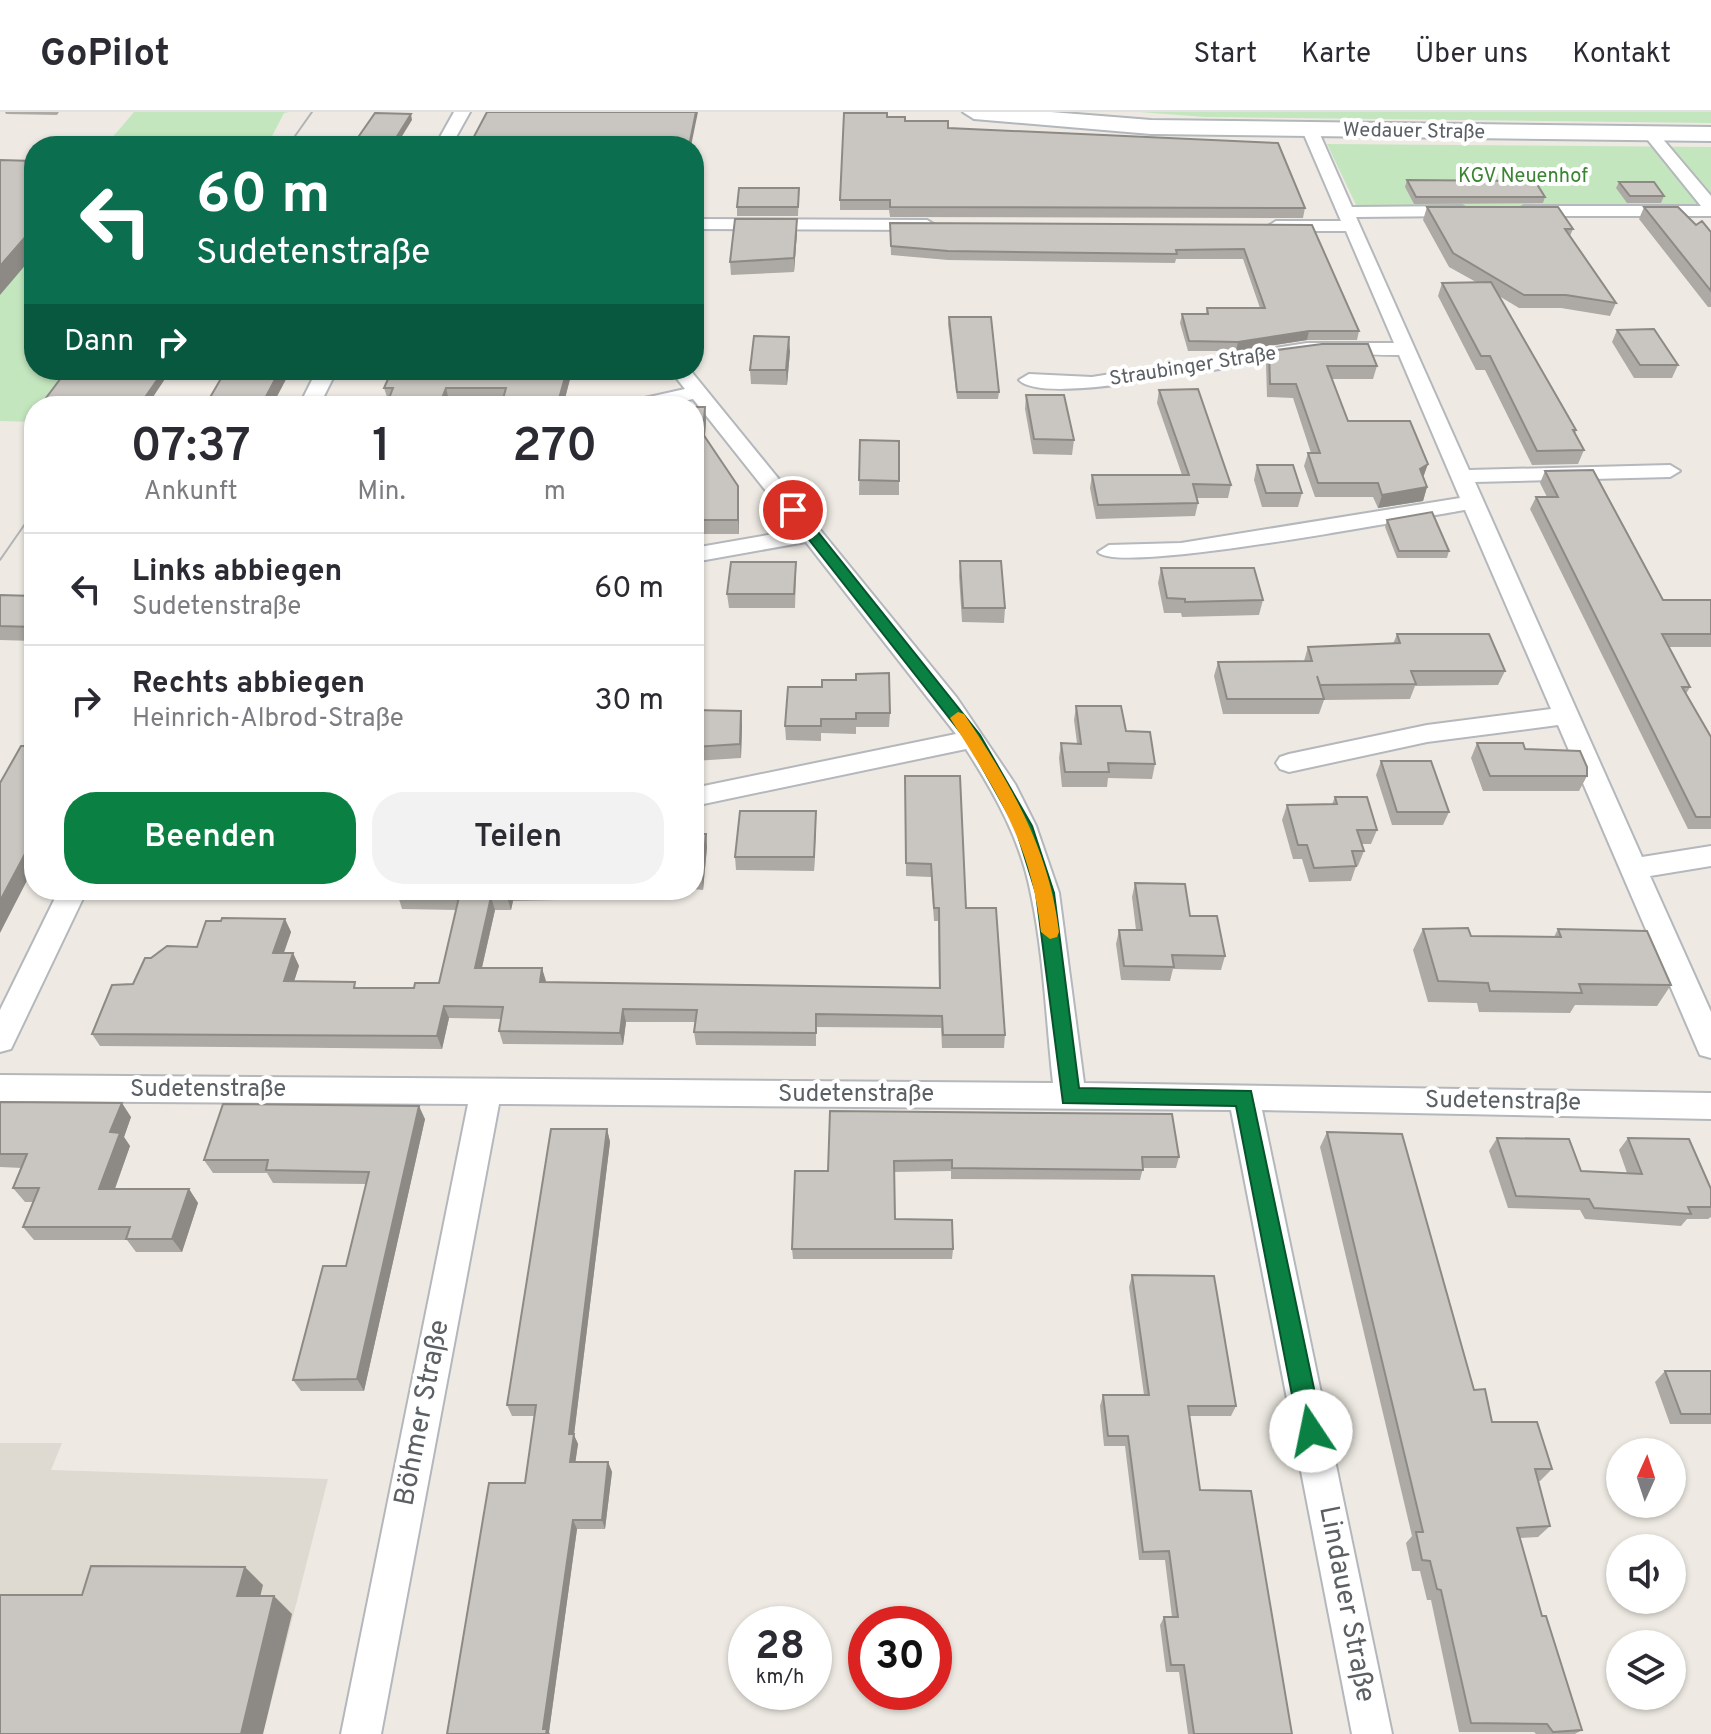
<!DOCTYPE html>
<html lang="de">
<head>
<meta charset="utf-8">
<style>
  body { margin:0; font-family:Overpass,sans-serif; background:#f2f2f3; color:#2b2b33; height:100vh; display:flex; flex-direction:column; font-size:30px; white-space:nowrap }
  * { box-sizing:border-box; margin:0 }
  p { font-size:26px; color:#7c7c81 }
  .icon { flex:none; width:44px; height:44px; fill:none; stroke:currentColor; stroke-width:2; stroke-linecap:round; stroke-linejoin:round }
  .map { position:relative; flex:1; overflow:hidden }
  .sheet { position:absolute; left:24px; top:284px; width:680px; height:504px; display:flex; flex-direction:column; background:#fff; border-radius:32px; box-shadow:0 2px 6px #0004 }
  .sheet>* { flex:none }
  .guide { position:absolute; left:24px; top:24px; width:680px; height:244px; border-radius:32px; box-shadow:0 2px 6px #0004; background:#0b6e4f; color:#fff; overflow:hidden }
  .needle { width:52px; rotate:3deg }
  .fabs { position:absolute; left:1606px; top:1326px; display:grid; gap:16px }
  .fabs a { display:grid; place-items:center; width:80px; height:80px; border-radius:50%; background:#fff; box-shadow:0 2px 6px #0004; font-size:40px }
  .speed { position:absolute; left:728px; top:1494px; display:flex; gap:16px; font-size:40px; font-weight:700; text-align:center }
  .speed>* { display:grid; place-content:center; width:104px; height:104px; border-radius:50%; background:#fff; box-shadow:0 2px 6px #0004; line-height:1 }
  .speed small { font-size:20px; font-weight:400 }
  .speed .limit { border:12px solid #d22; background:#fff; color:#111 }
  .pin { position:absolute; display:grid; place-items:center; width:68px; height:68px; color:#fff; margin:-34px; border:4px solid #fff; border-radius:50%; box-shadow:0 2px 8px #0007 }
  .me { position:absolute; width:88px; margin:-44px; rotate:349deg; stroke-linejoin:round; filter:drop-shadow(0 0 6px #0008) }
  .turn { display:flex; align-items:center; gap:28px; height:168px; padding:0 40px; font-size:36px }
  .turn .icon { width:104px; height:104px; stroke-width:2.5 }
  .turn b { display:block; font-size:56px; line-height:68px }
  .then { display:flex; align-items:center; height:76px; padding:0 40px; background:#0003; gap:16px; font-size:30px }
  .eta { display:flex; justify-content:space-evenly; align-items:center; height:136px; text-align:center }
  .eta b { font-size:48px; font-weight:600; line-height:56px }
  .cta { display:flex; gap:16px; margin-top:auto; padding:16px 40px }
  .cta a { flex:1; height:92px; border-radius:32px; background:#0b8043; color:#fff; font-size:32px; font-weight:600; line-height:92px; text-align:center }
  .cta a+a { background:#f2f2f3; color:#2b2b33 }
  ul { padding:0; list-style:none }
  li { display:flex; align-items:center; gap:24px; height:112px; padding:0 40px; border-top:2px solid #e1e1e2 }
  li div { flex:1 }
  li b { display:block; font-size:30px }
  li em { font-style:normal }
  header { display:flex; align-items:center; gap:48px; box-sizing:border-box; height:112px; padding:0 40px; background:#fff; border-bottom:2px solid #e1e1e2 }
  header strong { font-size:38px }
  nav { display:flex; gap:44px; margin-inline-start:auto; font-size:28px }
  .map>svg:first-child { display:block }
  .education { fill:#ded9d1 }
  .green { fill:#c4e6bf }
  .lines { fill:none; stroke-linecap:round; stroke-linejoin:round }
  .street-casing { stroke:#b4b7bb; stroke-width:4 }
  .secondary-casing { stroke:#b2b7bb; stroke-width:4 }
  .street { fill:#fff; fill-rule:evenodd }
  .secondary { fill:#fff; fill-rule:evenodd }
  .tram { stroke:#b2b3b4; stroke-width:2 }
  .wall { fill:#ada9a5 }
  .shaded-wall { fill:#8d8a86 }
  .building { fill:#c9c5c0; stroke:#8d8a86; stroke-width:2 }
  .route { fill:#0b8043; stroke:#07532c; stroke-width:2 }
  .slow { fill:#f59e0b }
  .labels { text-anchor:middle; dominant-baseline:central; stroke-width:8; stroke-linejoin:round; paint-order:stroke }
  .far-street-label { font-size:20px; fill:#5b6064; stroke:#fff }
  .far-park-label { font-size:20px; fill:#3a8433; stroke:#fff }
  .street-label { font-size:24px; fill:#5b6064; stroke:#fff }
  .near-street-label { font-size:28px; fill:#5b6064; stroke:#fff }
</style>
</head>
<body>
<header>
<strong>GoPilot</strong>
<nav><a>Start</a><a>Karte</a><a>Über uns</a><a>Kontakt</a></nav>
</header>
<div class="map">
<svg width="1711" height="1622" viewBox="0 0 1711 1622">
  <rect width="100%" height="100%" fill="#eeeae3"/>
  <!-- education -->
  <path class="education" d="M0 1331H62L51 1358 328 1367 263 1622H0Z"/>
  <!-- green -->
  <path class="green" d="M134 0H289L284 1 267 34H105Z
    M1139 0H1711V11L1205 5Z
    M1327 32 1711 35V95H1357Z
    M34 118V258H111L85 294H34V310L0 309V158Z"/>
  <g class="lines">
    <defs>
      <path id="street" d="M454 0H470L451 34H435Z
        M1305 15 1318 18 1352 95 1462 94 1470 99 1462 104 1356 105 1469 358 1670 353 1680 359 1670 365 1475 370 1642 745 1711 734V754L1650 764 1711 900V946L1700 943 1696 934 1558 613 1427 630 1289 660 1280 657 1276 651 1280 645 1289 642 1427 613 1551 597 1465 398C1420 405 1116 464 1098 440L1109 433 1181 431 1460 386 1399 243C1369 243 1337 240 1307 243 1261 246 1045 297 1019 268L1029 262 1092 265 1307 231H1394L1346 119H1276L1268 114 1276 109H1341L1302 18Z
        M1651 17 1656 19 1711 84V104H1524L1516 99 1524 94H1701L1643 22Z
        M694 107 927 108 935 113 927 118 694 117Z
        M317 258H337L319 294H299Z
        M670 258H690L957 586 1015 672 1036 714 1059 781 1084 971 1711 981V1007L1262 998 1392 1622H1352L1231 998 499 992 381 1622H341L468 992 0 989V963L1053 971C1046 908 1044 843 1031 782 1021 729 995 682 966 637L694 694V676L956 622 806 430 694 450V436L797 418 693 287 661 294H624L627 290 685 277Z
        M59 778H87L11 937 0 940V898Z"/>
      <path id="secondary" d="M963 0H1051L1151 8 1711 15V29L1151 22 974 7Z"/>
    </defs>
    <!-- street casing -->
    <use href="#street" class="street-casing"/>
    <!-- secondary casing -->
    <use href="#secondary" class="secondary-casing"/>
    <!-- street -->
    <use href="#street" class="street"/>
    <!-- secondary -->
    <use href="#secondary" class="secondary"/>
    <!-- tram -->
    <path class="tram" d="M288 34 312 0
      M0 448 34 399"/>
  </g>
  <!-- wall -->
  <path class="wall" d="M5 0H59L57 3 6 2Z
    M887 5 948 16 1305 96 1303 106 890 105 889 98H840V88Z
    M1407 68 1545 85 1543 91 1414 92 1405 75Z
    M1619 70 1664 84 1661 91H1627L1616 76Z
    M799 76 798 104H737V95Z
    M1427 95 1573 117 1570 124 1616 191 1610 204 1561 196H1519L1499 184 1576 318 1575 322 1584 338 1578 352 1532 353 1485 258H1476L1438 184 1442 171 1476 170 1449 155 1423 108Z
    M1644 95 1711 120V195H1708L1639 107Z
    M890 111 1312 113 1359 219 1357 228H1307L1236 239H1188L1180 211 1182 202H1206L1207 196H1260L1243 147H1176L1175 151 948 148 891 143Z
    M797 120 794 160 731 163 730 150Z
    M949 205 999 280 998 287H957L948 212Z
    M1617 218 1678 253 1672 266H1634L1612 230Z
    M790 239 787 273 751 272 750 258Z
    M1269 239 1377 254 1373 267H1332L1348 309 1424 366 1427 375 1423 389 1378 396 1373 385H1315L1304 354 1308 341H1311L1293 286 1267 285 1266 252Z
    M392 258H634L632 268 570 267 563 294H501L503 289 388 288 384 276Z
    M1159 278 1231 373 1228 386H1196L1198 391 1195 404 1096 407 1090 376 1092 363H1182L1157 291Z
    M1026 283 1074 328 1072 343 1033 342 1025 297Z
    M694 295H705L706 309 705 325 739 388V422H694Z
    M860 328 899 329V383H859Z
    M1257 353 1302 381 1298 395H1262L1254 368Z
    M1545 359 1663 488H1711V535H1668L1690 575 1686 582 1711 625V717H1688L1530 397 1536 385H1547L1540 371Z
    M1387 408 1449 439 1447 446H1397L1385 415Z
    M960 449 1005 496 1004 511 962 510 959 464Z
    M1161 456 1263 488 1259 503 1182 505 1181 501H1164L1158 471Z
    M796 464 795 496H729L727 482Z
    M694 469 703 479 700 514H694Z
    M0 483 34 484V529L0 528Z
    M1397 522 1505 559 1498 573 1415 574 1410 587 1324 588 1319 602H1223L1214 564 1218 550 1304 549 1308 535 1393 532Z
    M788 575 890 601 889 615H856V622L821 621V629L786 628 785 614Z
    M1076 594 1126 619 1155 652 1152 667 1108 666 1107 675H1062L1059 646 1061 631H1077L1074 608Z
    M694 598 741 599 742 613 741 646 694 649Z
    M1477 631 1525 637 1587 664 1579 679H1483L1471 646Z
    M1381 649 1449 700 1443 713H1392L1376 663Z
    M905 664 966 796 1005 923 1004 936H942L941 916 816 915V934L696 933 694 920 695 910H626L623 933 503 932 499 919 501 907 449 906 442 937 100 934 92 922 133 872 151 846 197 835 221 809 285 807 291 820 284 841H293L299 854 294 869 358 876H414L439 871 456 798 402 797 398 784 399 778H667L666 782 609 783 608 787 513 789 511 798H495L482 856H542L545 870 939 876 938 809H934L931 765 906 764Z
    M1335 685 1377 718 1371 732H1362L1364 739 1358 754H1356L1351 769 1309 770 1302 747H1293L1282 708 1287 693 1332 692Z
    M816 699 814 759 736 758 735 745Z
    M694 722H706L707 735 703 778 694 777Z
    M1135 771 1190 804 1225 844 1221 858 1173 857 1170 869 1121 868 1116 832 1119 818H1136L1132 785Z
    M1423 817 1471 824 1554 825 1558 817 1671 873 1657 894 1575 893 1570 901 1479 900 1477 891 1428 890 1413 838Z
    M0 990 131 1005 124 1025 130 1034 115 1077H189L198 1091 182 1140H136L127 1128H34L23 1115 33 1090H25L13 1076 22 1056 0 1055Z
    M830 999 1179 1045 1176 1056H1143L1140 1068 951 1067V1059L894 1060 895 1107 953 1137 952 1147H793L792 1137 828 1059Z
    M425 1007 364 1279H301L293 1268 346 1154 366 1072 273 1071 267 1061H213L204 1048Z
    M607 1017 610 1030 574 1323 578 1332 575 1350H608L612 1360 605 1417H577L549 1620 447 1622 525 1371 534 1304H512L507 1293Z
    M1327 1020 1492 1310 1552 1357 1540 1369H1538L1550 1414 1538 1425 1520 1426 1542 1504 1582 1618 1575 1622H1536L1534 1620H1459L1431 1488H1427L1420 1459H1412L1406 1431 1412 1424 1320 1035Z
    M1497 1026 1581 1059 1627 1061 1619 1038 1628 1026 1711 1077V1105L1708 1107H1687L1681 1114 1585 1107 1580 1098 1508 1096 1489 1039Z
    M1132 1163 1236 1294 1231 1304H1189L1200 1378 1292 1622H1188L1179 1560H1166L1160 1513 1164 1505H1172L1165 1448H1139L1125 1334H1104L1100 1294 1103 1283H1144L1129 1175Z
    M1665 1259H1711V1312H1670L1655 1270Z"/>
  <!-- shaded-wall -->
  <path class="shaded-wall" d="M696 0H698L691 34H689Z
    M411 2 412 8 396 34H391Z
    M797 107V120L794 160V146Z
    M34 115V143L0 183V154Z
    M1309 219 1307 228 1236 239 1238 230Z
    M789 225 790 239 787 273 786 258Z
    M164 258H171L147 294H139Z
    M280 258H291L272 294H261Z
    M567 258H568L570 267 563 294H557Z
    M446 276 449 288 447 294H439Z
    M705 295 706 309 704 336 703 322Z
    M1428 352 1423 366 1420 357Z
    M738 374 739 388V422L738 408Z
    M1427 375 1423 389 1378 396 1382 383Z
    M702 469 703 479 700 514 699 503Z
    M741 599 742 613 741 646 740 632Z
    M816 699V713L814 759V745Z
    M706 722 707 735 703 778 702 765Z
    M34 725V755L0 821V789Z
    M509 778 513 789 511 798 507 785Z
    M491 785 495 798 479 868 475 856Z
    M285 807 291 820 279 854 273 841Z
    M293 841 299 854 290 882 284 869Z
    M542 856 546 869 543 882 540 870Z
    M444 894 449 906 442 937 437 924Z
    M623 897 626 910 623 933 620 921Z
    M122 991 131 1005 124 1025 130 1034 110 1090 99 1077 110 1020Z
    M419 994 425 1007 364 1279 357 1267Z
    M607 1017 610 1030 574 1323 578 1332 574 1360 570 1350 569 1322Z
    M189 1077 198 1091 182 1140 172 1127Z
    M608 1350 612 1360 605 1417 602 1408Z
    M573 1408 577 1417 549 1620 550 1622H546L543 1617Z
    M245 1455 263 1473 256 1502 237 1484Z
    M274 1484 292 1502 263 1622H241Z"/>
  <!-- building -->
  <path class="building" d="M487 0H696L689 34H469Z
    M375 1 411 2 391 34H352Z
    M844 1H887V5H905V9H948V16L1278 31 1305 96 890 95V88H840Z
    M0 48 34 49V115L0 154Z
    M1407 68 1535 69 1545 85H1416Z
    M1619 70H1654L1664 84H1630Z
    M739 76H799L798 95H737Z
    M1427 95H1558L1573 117H1565L1616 191 1566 183H1524L1453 141Z
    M1644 95H1678L1696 113 1702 109 1711 120V179Z
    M735 107H797L794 146 730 150Z
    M890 111 1312 113 1359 219H1309L1238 230 1189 229 1182 202H1208L1207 196H1265L1244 137 1176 138 1177 142 948 139 891 134Z
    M1491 170 1576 318H1573L1584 338 1537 339 1490 244H1481L1442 171Z
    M949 205H991L999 280H957Z
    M1654 217 1678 253H1640L1617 218Z
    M754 224 789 225 786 258H750Z
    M1322 232H1368L1377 254H1327L1348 309H1410L1428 352 1420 357 1427 375 1382 383 1378 371H1318L1308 341H1320L1296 272H1270L1269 239Z
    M67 258H164L139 294H40Z
    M226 258H280L261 294H205Z
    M392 258H567L557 294H501L506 276H446L439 294H386L393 276H384Z
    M1198 277 1231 373 1193 372 1198 391 1098 393 1092 363H1189L1159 278Z
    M1026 283H1064L1074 328 1034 327Z
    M694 295H705L703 322 738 374V408H694Z
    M860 328 899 329V369L859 368Z
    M1257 353H1293L1302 381H1266Z
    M1593 358 1663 488H1711V522H1662L1690 575H1682L1711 625V705H1696L1536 385H1558L1545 359Z
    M1432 400 1449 439H1399L1387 408Z
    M960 449H1001L1005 496H963Z
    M731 450H796L794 482H727Z
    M1161 456H1254L1263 488 1185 490V487L1167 486Z
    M694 469H702L699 503H694Z
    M0 483 34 484V515L0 514Z
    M1397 522H1489L1505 559H1411L1416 572 1320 573 1317 564 1324 587H1227L1218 550 1312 549 1308 535 1400 531Z
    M889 561 890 601H856V607H821V614H785L788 575H822V568H856V562Z
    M1076 594H1121L1126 619 1150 620 1155 652 1108 651 1109 660H1065L1061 631 1081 632Z
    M694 598 741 599 740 632 694 635Z
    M34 621V725L0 789V671L21 634H27Z
    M1477 631H1523L1525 637 1580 639 1587 655V664H1490Z
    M1381 649H1431L1449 700H1397Z
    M905 664H960L966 796H996L1005 923H943L942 904 816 902V921L694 920 697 898 623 897 620 921 499 919 503 895 444 894 437 924 92 922 112 873 133 872 145 846H151L167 834 197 835 206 809H221L222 806 285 807 273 841H293L284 869 355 870 354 876H414L415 871H439L459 785 398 784 399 778H509L507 785H491L475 856H542L540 870 940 876 939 796H934L931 752 906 751Z
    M1335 685H1367L1377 718H1357L1364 739H1352L1356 754 1314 756 1307 733H1298L1287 693 1337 692Z
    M740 699H816L814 745H735Z
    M694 722H706L702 765 694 764Z
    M1135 771 1185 772 1190 804H1217L1225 844 1172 843 1174 855 1124 854 1119 818H1142Z
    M1468 816 1471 824 1561 825 1558 817 1647 819 1671 873 1579 872 1582 881 1490 879 1488 871 1438 869 1423 817Z
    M0 990 122 991 110 1020 120 1021 99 1077H189L172 1127H126L130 1115H23L39 1076H13L27 1042H0Z
    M223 992 419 994 357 1267 293 1268 323 1154H346L369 1060 266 1058 268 1048H204Z
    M830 999 1172 1002 1179 1045H1142L1143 1058 952 1056V1048L894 1049 895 1107 952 1108 953 1137H792L795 1059H828Z
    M551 1017H607L569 1322H574L570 1350H608L602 1408H573L543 1617H547L546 1622H447L489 1371H525L536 1293H507Z
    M1327 1020 1402 1022 1474 1278 1485 1277 1492 1310H1537L1552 1357H1535L1550 1414 1517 1416 1542 1504H1546L1582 1618 1553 1620 1547 1612 1471 1611 1441 1478 1437 1477 1430 1449 1422 1448 1416 1420H1423Z
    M1497 1026 1569 1027 1581 1059 1642 1062 1628 1026 1689 1027 1711 1077V1095H1688L1691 1102 1594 1096 1589 1087 1516 1084Z
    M1132 1163 1214 1164 1236 1294H1188L1200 1378 1251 1379 1292 1622H1194L1184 1553H1171L1164 1505H1178L1169 1439 1143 1440 1128 1324H1108L1103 1283H1149Z
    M1665 1259H1711V1302H1681Z
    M91 1454 245 1455 237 1484H274L241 1622H0V1483H82Z"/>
  <!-- route -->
  <path class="route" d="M788 395H798L980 623 1032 714 1054 781 1079 976 1251 979 1323 1319 1319 1327 1311 1331 1303 1327 1299 1319 1236 994 1063 991 1036 781 1015 714 968 630 788 401Z"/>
  <!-- slow -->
  <path class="slow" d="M958 600 964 602C1010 671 1049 736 1059 820L1057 825 1050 827 1041 820C1031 731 997 680 950 606Z"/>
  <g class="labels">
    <!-- far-street labels -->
    <g class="far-street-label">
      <text transform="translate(1414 20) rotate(1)">Wedauer Straße</text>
      <text transform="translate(1193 255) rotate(-9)">Straubinger Straße</text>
    </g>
    <!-- far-park labels -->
    <g class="far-park-label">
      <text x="1523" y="65">KGV Neuenhof</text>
    </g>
    <!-- street labels -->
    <g class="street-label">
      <text x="208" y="978">Sudetenstraße</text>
      <text x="856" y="983">Sudetenstraße</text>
      <text transform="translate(1503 990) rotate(1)">Sudetenstraße</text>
    </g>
    <!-- near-street labels -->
    <g class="near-street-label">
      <text transform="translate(423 1301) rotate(-79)">Böhmer Straße</text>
      <text transform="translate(1346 1492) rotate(79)">Lindauer Straße</text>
    </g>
  </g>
</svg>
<div class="fabs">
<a><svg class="needle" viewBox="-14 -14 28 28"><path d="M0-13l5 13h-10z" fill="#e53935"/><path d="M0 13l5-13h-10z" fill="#7c7c81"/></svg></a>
<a><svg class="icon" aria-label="sound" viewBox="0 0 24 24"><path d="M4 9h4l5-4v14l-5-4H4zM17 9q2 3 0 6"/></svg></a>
<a><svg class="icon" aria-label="layers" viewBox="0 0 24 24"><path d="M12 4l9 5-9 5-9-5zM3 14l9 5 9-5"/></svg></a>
</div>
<div class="speed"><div>28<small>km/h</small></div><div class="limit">30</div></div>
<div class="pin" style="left:793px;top:398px;background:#d93025"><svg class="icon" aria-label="arrive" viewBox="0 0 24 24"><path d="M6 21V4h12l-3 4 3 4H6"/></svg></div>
<svg class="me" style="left:1311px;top:1319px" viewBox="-20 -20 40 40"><circle r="19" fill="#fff"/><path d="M0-13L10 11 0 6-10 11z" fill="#0b8043"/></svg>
<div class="guide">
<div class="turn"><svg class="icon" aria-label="left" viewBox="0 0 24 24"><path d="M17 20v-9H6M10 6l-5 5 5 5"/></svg><div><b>60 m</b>Sudetenstraße</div></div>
<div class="then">Dann<svg class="icon" aria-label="right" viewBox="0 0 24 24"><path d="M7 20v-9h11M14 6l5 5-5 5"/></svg></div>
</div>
<section class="sheet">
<div class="eta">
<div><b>07:37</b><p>Ankunft</p></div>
<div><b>1</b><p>Min.</p></div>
<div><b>270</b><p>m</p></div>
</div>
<ul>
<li><svg class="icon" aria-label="left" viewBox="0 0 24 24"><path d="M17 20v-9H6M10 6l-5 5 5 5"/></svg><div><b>Links abbiegen</b><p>Sudetenstraße</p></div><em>60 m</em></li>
<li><svg class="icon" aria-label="right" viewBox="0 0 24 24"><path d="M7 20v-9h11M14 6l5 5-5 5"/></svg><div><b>Rechts abbiegen</b><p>Heinrich-Albrod-Straße</p></div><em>30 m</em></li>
</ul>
<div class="cta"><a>Beenden</a><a>Teilen</a></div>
</section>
</div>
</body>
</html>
